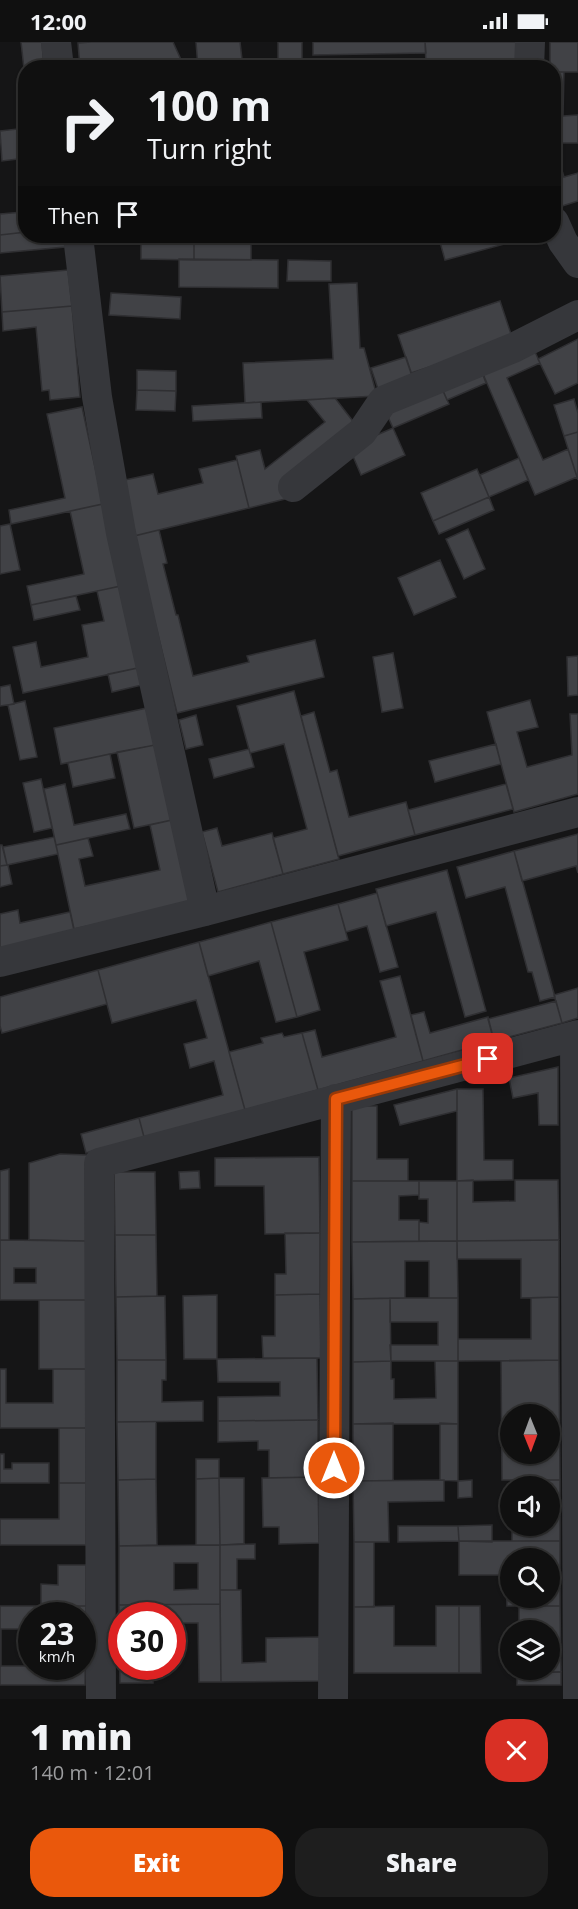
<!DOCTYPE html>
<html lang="en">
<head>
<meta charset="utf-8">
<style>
  body { margin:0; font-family:"Open Sans",sans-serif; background:#1e1e1e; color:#f1f3f6; height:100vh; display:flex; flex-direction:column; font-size:22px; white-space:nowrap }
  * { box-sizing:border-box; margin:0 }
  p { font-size:20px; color:#9c9d9f }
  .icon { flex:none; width:33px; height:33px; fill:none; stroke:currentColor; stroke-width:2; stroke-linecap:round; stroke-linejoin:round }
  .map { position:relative; height:1657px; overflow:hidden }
  .panel { display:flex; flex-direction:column; background:#101010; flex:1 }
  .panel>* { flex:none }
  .hud { position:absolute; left:18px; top:18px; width:543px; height:183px; border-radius:24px; box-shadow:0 2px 4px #0004,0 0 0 2px #303030; background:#101010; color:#f1f3f6; overflow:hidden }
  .needle { width:39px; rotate:179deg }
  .buttons { position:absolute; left:500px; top:1362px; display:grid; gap:12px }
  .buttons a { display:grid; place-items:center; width:60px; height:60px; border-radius:50%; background:#101010; box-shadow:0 2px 4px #0004,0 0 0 2px #303030; font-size:30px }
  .speed { position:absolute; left:18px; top:1560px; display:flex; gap:12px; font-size:30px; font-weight:700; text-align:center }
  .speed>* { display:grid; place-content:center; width:78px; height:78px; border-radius:50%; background:#101010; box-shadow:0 2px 4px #0004,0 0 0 2px #303030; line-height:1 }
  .speed small { font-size:15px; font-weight:400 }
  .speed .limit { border:9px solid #d22; background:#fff; color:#111 }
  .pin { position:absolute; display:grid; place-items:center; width:51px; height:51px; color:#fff; margin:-26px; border-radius:12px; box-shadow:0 3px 9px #0006 }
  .me { position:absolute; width:66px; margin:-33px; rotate:0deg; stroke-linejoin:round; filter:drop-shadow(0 0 4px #0008) }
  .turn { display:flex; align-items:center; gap:21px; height:126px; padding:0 30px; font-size:27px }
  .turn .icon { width:78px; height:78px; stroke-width:2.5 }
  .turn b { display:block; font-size:42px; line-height:51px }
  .then { display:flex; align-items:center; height:57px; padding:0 30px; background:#0003; gap:12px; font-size:22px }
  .round { display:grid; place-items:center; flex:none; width:63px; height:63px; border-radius:24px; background:#1e1e1e }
  .head { display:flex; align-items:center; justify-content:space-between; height:102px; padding:0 30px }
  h1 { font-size:36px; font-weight:800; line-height:45px }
  .primary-button { display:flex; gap:12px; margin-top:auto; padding:12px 30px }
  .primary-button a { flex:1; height:69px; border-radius:24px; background:#ea580c; color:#fff; font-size:24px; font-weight:800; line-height:69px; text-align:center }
  .primary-button a+a { background:#1e1e1e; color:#f1f3f6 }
  .status { display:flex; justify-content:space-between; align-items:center; height:42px; padding:0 30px; background:#101010; direction:ltr }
  .status svg { height:16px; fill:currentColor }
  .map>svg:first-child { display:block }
  .building { fill:#414246; stroke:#2f2f32; stroke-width:1.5; fill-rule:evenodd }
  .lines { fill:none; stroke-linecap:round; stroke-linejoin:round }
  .minor { stroke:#36373b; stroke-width:30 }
  .route-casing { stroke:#983908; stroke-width:15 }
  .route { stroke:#ea580c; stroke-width:10 }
</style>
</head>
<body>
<div class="status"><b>12:00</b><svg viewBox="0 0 49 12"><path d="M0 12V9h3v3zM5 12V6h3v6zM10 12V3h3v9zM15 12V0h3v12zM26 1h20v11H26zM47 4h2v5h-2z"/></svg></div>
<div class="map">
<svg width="578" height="1657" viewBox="0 0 578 1657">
  <rect width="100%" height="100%" fill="#151516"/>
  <!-- building -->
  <path class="building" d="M21 0H42L44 26H26V45Z
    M91 0H173L182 20 133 26H80L78 1Z
    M196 0H240L243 26H198Z
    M278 0H302V24L278 25Z
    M313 0H425L426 11 313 13Z
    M425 0H517L515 26 426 22Z
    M550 0H578V30H554V26H550Z
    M554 30H564L563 74 578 73V101H554Z
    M26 86V116L2 119 0 89Z
    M554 102 564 135 578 131V159L559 165 554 148Z
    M26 116V190L0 193V172L23 170 18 117Z
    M26 190V194H63L65 205 0 211V193Z
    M141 194H194V218L141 217Z
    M462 194H534L445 218 440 200Z
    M194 196 251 197V218H194Z
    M179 217 278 218V246L179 245Z
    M288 218 331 219V239H287Z
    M68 228 72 264 2 270 0 234Z
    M357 241 360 306H364L377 354 245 361 243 321 333 317 329 242Z
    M111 251 181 255 180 277 109 273Z
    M500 259 513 298 411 331 398 293Z
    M72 264 80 355 50 358 49 348 42 349 36 285 3 289 2 270Z
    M578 297V341L555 352 538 317Z
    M532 303 540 321 507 336 543 418 568 407 577 435 535 453 480 325Z
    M406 315 413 336 378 347 371 326Z
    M480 325 486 341 447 358 440 342Z
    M137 328 176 329V349L137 348Z
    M440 342 449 362 393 386 384 366Z
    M137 348 176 349 175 369 136 368Z
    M335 356 359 387 293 455 249 466 236 414 260 408 265 427 325 380 307 358Z
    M574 357 578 371V390L564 394 554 363Z
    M261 360 262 376 193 379 192 364Z
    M82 365 103 462 11 482 9 468 65 456 47 372Z
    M393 386 405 413 361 433 349 405Z
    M578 390V438L564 394Z
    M519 416 528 438 489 455 480 433Z
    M237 418 249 466 134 494 120 439 153 432 158 452 203 441 199 427Z
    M477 427 489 455 433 479 421 451Z
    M489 455 494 468 439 492 433 479Z
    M103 462 121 544 31 563 27 544 84 532 70 469Z
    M10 482 20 528 0 532V484Z
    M468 487 485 527 464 537 446 497Z
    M159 488 167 521 163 522 176 573H178L193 634 249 620 247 614 315 598 324 635 177 671 134 494Z
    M440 518 456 555 414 573 398 536Z
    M121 544 138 626 23 651 13 605 36 600 41 625 88 615 82 583 104 579 97 549Z
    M76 554 80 568 34 578 31 563Z
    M393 611 403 666 382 670 373 615Z
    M578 614V653L568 654 567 615Z
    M138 626 142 643 112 650 108 632Z
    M10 643 14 662 0 664V645Z
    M294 649 339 817 283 832 273 796 307 787 284 702 250 711 237 664Z
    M530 658 538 685 517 690 527 725 572 713 570 672H578V752L514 770 487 670Z
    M25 659 37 715 20 718 8 663Z
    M147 666 155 703 61 722 54 686Z
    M314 670 330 730 337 728 349 775 406 760 415 793 338 814 301 674Z
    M196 673 203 703 186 707 179 678Z
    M496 702 501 722 435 740 429 719Z
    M155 703 172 778 134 786 117 710Z
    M249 707 254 725 214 736 209 717Z
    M110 712 115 736 73 745 68 721Z
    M41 737 52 786 34 790 23 741Z
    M65 742 74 783 126 772 130 787 56 803 44 747Z
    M506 742 513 767 415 793 408 768Z
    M172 778 190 862 74 887 56 803 88 796 93 814 79 817 85 844 160 828 150 783Z
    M217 786 222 804 272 791 283 832 218 850 202 790Z
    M578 792V831L576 824 522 839 514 809Z
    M54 795 58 812 7 823 3 805Z
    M0 803H2L7 823 0 824Z
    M514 809 555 955 540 959 532 930H528L505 845 466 856 457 825Z
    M8 823 12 842 0 845V824Z
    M447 828 486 969 465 975 436 870 386 884 376 847Z
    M377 851 398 925 380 930 367 884 346 890 338 862Z
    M338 862 348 898 304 910 320 968 297 975 271 880Z
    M18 868 20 881 70 870 75 893 0 909V872Z
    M271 880 297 975 276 980 259 919 208 934 199 900Z
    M199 900 245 1068 144 1095 139 1076 223 1053 214 1019 190 1026 184 1002 207 996 196 958 112 981 98 928Z
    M98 928 107 962 2 991 0 984V955Z
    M400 934 423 1019 318 1048 302 991 315 988 322 1015 396 995 380 939Z
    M578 946V976L562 981 554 953Z
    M556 959 562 981 494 999 488 977Z
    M424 970 430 991 488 975 494 999 423 1019 411 973Z
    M282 991 284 995 302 991 318 1048 245 1068 229 1010 263 1001 261 996Z
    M558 1025V1083H539L538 1051 513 1056 509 1036Z
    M457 1047V1069L400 1083 394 1063Z
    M457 1047H483L484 1118H513V1138L457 1139Z
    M352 1064H377V1117H408V1139H352Z
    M139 1076 144 1095 86 1111 81 1092Z
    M60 1112 87 1113 86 1199 29 1198V1121Z
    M319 1115 320 1191 265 1192 264 1144H215V1116Z
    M9 1127V1198H0V1129Z
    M199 1129 200 1146 180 1147 179 1130Z
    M114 1130H155L156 1193H115Z
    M473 1138V1160L515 1159V1138H558L559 1198 457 1199V1139Z
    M352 1139H419V1153L399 1154V1178H419V1199L352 1200Z
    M419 1139H457V1199H419V1180L428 1181V1157H419Z
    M285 1191H320V1252L275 1253V1232H286Z
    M115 1193H156L157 1254 116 1255Z
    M0 1198 86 1199V1258H0ZM14 1226H36V1241H14Z
    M559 1198V1255L521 1256V1217H457V1199Z
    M457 1199 458 1256H429V1219H405V1256L353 1257 352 1200Z
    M320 1252 321 1316H263L262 1294H275V1253Z
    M217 1253V1317H184L183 1254Z
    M165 1254 166 1318H117L116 1255Z
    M559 1255V1318L458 1319V1297H531V1256Z
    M390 1256H458V1319H391L390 1303H438V1280H390Z
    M390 1256 391 1319 353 1320V1257Z
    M39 1258H86V1327H39Z
    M317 1316 318 1378 218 1379V1355L280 1354V1340H218L217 1317Z
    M117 1318H166V1338H162V1360L203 1359V1379L117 1380Z
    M559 1318 560 1438H502L501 1319ZM510 1372H549V1412H510Z
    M391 1319V1337H394V1357L436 1356 435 1319H458V1382H353V1320Z
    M0 1327H6V1361H53V1327H86V1386H0Z
    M318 1378V1435L269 1436V1408H258V1399L218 1400V1379Z
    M117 1380H156V1437L118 1438Z
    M393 1381V1439H353V1382Z
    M440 1381 458 1382V1439L440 1438Z
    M59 1386H86V1441H59Z
    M0 1412H4V1427H12V1421H49V1441H0Z
    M196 1417H219V1436L196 1437Z
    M318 1435 319 1501 279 1502V1485H263L262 1436Z
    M219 1436H244V1502L220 1503Z
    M219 1436 220 1503H196V1437Z
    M156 1437 157 1503 119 1504 118 1438Z
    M444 1438V1459L388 1460 389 1500H354L353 1439Z
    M472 1438V1455L458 1456V1439Z
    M511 1438H560V1499H512V1484H549V1444H511Z
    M59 1441H86V1503H0V1477H59Z
    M492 1483V1500L459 1499 458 1484Z
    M398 1484H458L459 1499 398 1500Z
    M459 1499H560V1564H507L506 1533H459ZM510 1516H549V1556H510Z
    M354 1500H374V1565H354Z
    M255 1502V1517H237V1548H220V1503Z
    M220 1503V1562L119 1563V1504ZM174 1521H198V1547L174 1548Z
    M58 1523H86V1564H41V1542L58 1543Z
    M220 1548H241L242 1621 266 1620V1596L320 1595V1639L221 1640Z
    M220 1562 221 1640H199L198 1581H172V1574H122V1624H153V1641H120L119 1563Z
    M0 1564H86L85 1643H0ZM32 1574H82V1624H1V1587H32Z
    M394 1564V1604H436V1564H459V1631H354V1565Z
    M459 1564H480L481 1631H459Z
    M519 1564H560L561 1630H537V1628H549V1588H537V1586H519Z
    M561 1630V1643H517V1631Z"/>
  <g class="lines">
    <!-- minor -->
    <path class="minor" d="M56 0 59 26
      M529 26 530 0
      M554 180 563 200 578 221
      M78 194 97 355 121 491 205 869
      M293 445 362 390 383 359 513 306 578 273
      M0 920 205 869 578 770
      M575 994 578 1657
      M101 1657 99 1121 578 993
      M333 1657 336 1057"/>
  </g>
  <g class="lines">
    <defs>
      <path id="route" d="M334 1426 336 1057 488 1017"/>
    </defs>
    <!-- route casing -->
    <use href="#route" class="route-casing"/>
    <!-- route -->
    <use href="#route" class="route"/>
  </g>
</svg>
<div class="buttons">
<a><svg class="needle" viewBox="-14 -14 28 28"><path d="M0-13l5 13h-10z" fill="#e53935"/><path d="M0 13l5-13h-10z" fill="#9c9d9f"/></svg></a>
<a><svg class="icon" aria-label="sound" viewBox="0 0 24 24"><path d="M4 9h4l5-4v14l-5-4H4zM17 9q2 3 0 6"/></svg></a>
<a><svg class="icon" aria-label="search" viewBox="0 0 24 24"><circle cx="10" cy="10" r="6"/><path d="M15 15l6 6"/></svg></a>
<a><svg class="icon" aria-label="layers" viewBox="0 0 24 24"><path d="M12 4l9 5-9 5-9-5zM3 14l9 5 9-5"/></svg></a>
</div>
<div class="speed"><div>23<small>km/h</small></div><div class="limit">30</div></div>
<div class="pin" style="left:488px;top:1017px;background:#d93025"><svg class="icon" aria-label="arrive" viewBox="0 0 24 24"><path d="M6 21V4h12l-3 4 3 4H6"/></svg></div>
<svg class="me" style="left:334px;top:1426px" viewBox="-20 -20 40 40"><circle r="17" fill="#ea580c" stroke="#fff" stroke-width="3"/><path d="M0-11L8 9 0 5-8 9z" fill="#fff"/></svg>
<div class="hud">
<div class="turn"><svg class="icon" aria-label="right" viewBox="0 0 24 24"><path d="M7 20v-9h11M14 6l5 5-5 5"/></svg><div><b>100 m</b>Turn right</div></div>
<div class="then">Then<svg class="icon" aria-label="arrive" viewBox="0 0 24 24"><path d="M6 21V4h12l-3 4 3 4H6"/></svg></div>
</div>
</div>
<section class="panel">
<div class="head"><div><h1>1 min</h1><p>140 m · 12:01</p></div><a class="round" style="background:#d93025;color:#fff"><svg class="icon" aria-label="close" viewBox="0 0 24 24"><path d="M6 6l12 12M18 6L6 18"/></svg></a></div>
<div class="primary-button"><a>Exit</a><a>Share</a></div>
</section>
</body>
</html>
